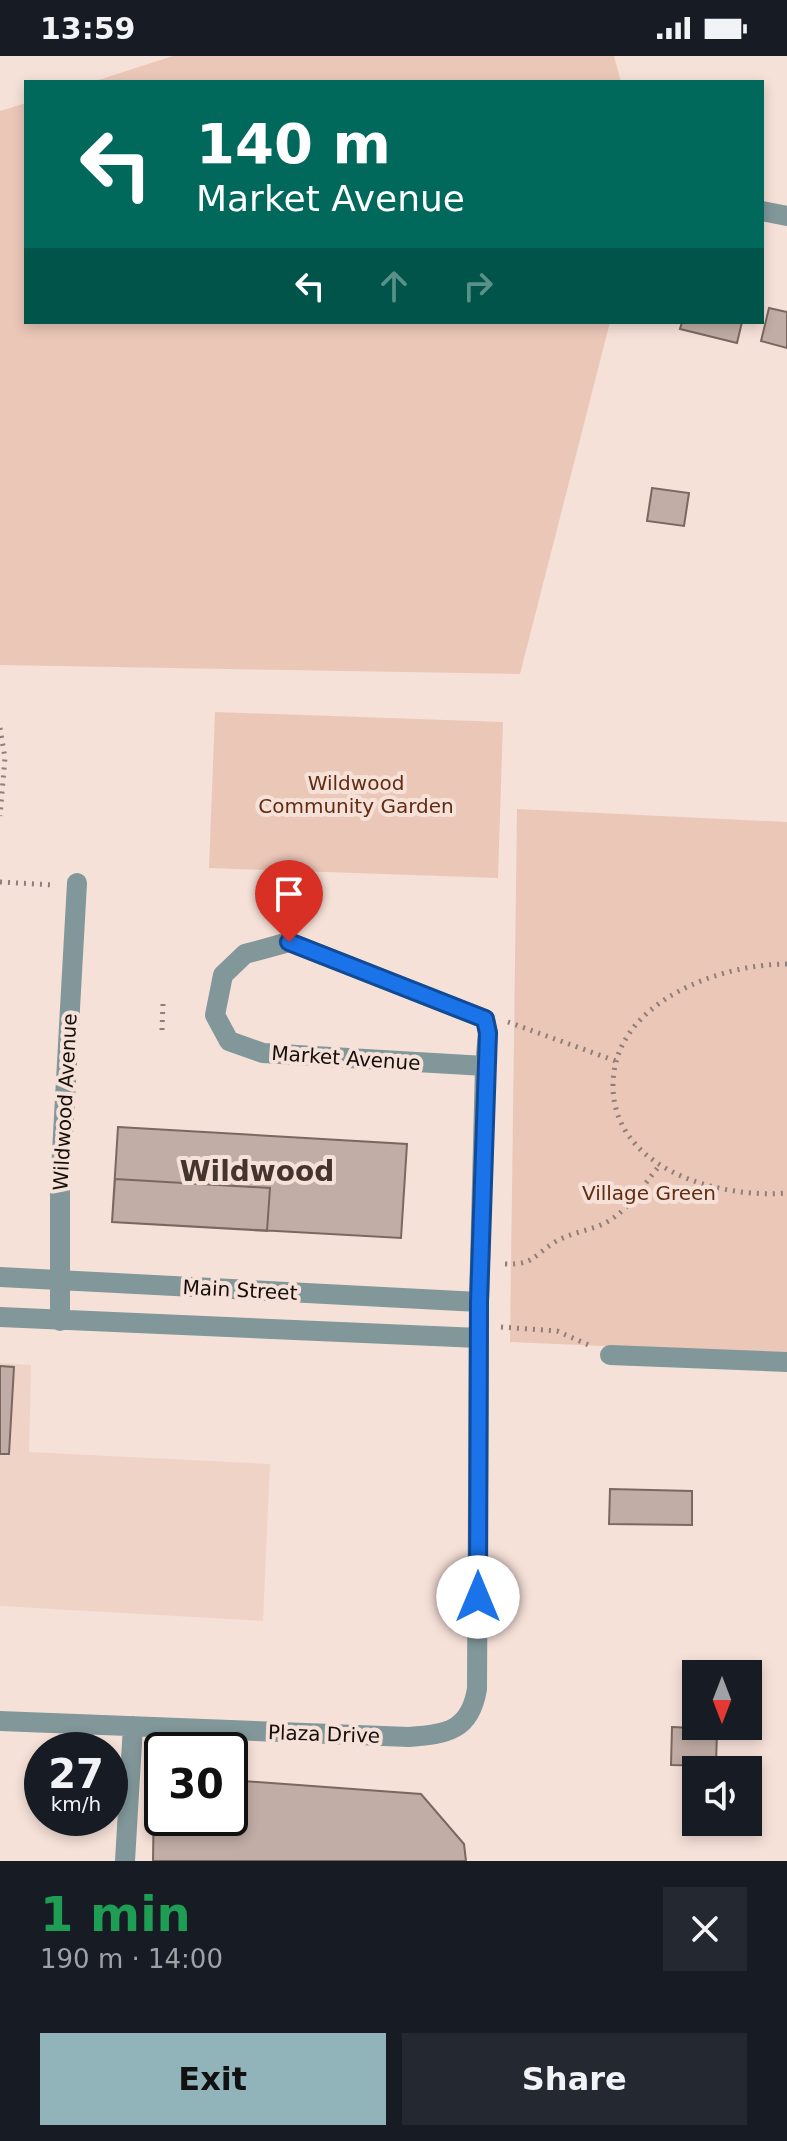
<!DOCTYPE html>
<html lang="en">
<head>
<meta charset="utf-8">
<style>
  body { margin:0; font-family:"DejaVu Sans",sans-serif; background:#242831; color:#f1f3f6; height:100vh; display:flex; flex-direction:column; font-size:30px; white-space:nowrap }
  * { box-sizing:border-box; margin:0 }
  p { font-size:26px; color:#9ea1a6 }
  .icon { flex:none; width:44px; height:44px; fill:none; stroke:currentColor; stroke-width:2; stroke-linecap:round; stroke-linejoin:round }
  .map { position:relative; height:1805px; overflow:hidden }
  .panel { display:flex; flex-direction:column; background:#171b24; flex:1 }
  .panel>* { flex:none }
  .guide { position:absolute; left:24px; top:24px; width:740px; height:244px; border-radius:0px; box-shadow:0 4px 12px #0003; background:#00695c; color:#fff; overflow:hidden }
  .needle { width:52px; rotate:180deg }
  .controls { position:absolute; left:682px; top:1604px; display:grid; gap:16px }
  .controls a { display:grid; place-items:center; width:80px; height:80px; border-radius:0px; background:#171b24; box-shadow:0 4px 12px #0003; font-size:40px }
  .speed { position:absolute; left:24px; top:1676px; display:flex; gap:16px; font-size:40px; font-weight:700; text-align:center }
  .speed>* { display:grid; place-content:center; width:104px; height:104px; border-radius:50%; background:#171b24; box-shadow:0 4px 12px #0003; line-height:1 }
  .speed small { font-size:20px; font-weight:400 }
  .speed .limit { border:4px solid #111; border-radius:12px; background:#fff; color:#111 }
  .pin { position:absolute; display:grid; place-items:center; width:68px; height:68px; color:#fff; margin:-82px -34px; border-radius:50% 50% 50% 0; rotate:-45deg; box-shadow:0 0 8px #0007 }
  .pin .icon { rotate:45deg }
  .me { position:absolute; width:88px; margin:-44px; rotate:0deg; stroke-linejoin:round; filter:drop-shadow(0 0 6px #0008) }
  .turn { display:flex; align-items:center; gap:28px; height:168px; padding:0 40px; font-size:36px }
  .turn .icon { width:104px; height:104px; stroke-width:2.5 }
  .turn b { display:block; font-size:56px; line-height:68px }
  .lanes { display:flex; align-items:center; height:76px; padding:0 40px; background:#0003; justify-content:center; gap:40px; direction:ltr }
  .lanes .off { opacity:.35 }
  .round { display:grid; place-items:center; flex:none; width:84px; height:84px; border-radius:0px; background:#242831 }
  .overview { display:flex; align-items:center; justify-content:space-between; height:136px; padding:0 40px }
  h1 { font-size:48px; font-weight:700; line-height:60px; color:#1e9e55 }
  .cta { display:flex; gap:16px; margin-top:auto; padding:16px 40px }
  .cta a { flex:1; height:92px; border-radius:0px; background:#91b4ba; color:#111; font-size:32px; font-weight:700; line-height:92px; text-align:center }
  .cta a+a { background:#242831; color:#f1f3f6 }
  .status { display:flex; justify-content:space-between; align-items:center; height:56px; padding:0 40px; background:#171b24; direction:ltr }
  .status svg { height:22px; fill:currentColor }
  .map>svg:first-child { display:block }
  .built { fill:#efd3c7 }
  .green { fill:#ebc7b8 }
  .building { fill:#c1ada5; stroke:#7a6860; stroke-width:2 }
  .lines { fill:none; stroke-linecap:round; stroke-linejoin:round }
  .path { stroke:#8d7e78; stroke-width:5; stroke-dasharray:2 6; stroke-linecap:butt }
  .minor { stroke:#81979a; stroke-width:20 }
  .route-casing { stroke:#114b97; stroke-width:20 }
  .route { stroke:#1a73e8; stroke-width:14 }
  .labels { text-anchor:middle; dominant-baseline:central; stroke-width:8; stroke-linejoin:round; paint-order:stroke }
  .park-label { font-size:20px; fill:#622c12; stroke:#f6e1d8 }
  .street-label { font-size:20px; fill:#150e0b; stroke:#f6e1d8 }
  .district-label { font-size:28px; font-weight:bold; fill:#44342e; stroke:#f6e1d8 }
</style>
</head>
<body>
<div class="status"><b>13:59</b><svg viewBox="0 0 49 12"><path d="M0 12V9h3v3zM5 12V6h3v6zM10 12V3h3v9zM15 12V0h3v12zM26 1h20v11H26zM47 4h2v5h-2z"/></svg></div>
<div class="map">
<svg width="787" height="1805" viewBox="0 0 787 1805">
  <rect width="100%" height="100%" fill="#f6e1d8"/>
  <!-- built -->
  <path class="built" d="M0 1307 31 1309 29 1396 270 1408 263 1565 0 1550Z"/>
  <!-- green -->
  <path class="green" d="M173 0H614L621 26H92Z
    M26 47V266H610L520 618 0 609V55Z
    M215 656 503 666 498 822 209 812Z
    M517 753 787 766V1298L510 1286Z"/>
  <!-- building -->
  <path class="building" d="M769 252 787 256V292L761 285Z
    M682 266H742L737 287 680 273Z
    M652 432 689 437 684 470 647 465Z
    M118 1071 407 1088 401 1182 112 1166Z
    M115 1123 270 1132 267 1175 112 1166Z
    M0 1310 14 1311 9 1398H0Z
    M610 1433 692 1435V1469L609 1468Z
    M672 1671 717 1673 716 1710 671 1709Z
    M230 1724 421 1738 464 1788 466 1805H153L154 1738 162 1728V1762H230Z"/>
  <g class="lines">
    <!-- path -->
    <path class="path" d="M0 672 5 702 0 760
      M0 826 54 829
      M787 908C719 908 615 946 613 1027 611 1113 719 1143 787 1137
      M508 966 616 1005
      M162 974 163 947
      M505 1208C534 1209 534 1199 555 1186 570 1177 587 1175 603 1168 627 1157 643 1129 660 1109
      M501 1271 557 1275 591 1290"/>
    <!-- minor -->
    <path class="minor" d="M762 155 787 160
      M289 886 485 963 488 977 485 1010 263 997 229 985 215 959 223 919 245 898Z
      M0 1221 479 1246
      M0 1261 479 1282
      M60 1265V1132L77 827
      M610 1299 787 1306
      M0 1665 409 1681C447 1678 470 1675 477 1633L479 1246 485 1010
      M125 1805 133 1670"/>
  </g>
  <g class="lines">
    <defs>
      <path id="route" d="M289 886 485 963 488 977 479 1246 478 1541"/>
    </defs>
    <!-- route casing -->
    <use href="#route" class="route-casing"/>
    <!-- route -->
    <use href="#route" class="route"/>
  </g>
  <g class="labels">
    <!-- park labels -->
    <g class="park-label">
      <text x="356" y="727">Wildwood<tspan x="356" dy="23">Community Garden</tspan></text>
      <text x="649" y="1137">Village Green</text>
    </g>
    <!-- street labels -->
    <g class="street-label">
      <text transform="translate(346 1002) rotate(4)">Market Avenue</text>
      <text transform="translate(65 1046) rotate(-87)">Wildwood Avenue</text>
      <text transform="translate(240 1234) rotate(3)">Main Street</text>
      <text transform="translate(324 1678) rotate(2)">Plaza Drive</text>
    </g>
    <!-- district labels -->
    <g class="district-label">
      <text x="257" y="1115">Wildwood</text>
    </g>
  </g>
</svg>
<div class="controls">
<a><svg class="needle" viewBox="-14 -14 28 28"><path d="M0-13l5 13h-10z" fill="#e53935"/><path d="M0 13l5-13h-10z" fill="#9ea1a6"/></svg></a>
<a><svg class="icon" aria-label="sound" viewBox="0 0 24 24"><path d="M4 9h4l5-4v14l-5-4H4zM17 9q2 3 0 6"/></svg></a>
</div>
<div class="speed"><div>27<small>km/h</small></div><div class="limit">30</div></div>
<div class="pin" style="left:289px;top:886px;background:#d93025"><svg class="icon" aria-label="arrive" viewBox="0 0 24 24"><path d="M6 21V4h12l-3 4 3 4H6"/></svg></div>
<svg class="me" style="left:478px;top:1541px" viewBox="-20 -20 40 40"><circle r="19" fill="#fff"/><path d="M0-13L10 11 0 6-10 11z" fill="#1a73e8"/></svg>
<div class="guide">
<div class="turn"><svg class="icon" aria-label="left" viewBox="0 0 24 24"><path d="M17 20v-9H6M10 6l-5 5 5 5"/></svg><div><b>140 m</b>Market Avenue</div></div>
<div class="lanes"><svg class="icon" aria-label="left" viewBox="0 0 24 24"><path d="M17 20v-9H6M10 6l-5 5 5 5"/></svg><svg class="icon off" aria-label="ahead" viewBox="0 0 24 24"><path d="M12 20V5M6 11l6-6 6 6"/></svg><svg class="icon off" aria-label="right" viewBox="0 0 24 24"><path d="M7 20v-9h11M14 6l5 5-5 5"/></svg></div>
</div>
</div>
<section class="panel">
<div class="overview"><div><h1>1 min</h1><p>190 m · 14:00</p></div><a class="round"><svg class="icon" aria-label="close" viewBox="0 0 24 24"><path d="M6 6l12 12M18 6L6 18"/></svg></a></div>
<div class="cta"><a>Exit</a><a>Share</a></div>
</section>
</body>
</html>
